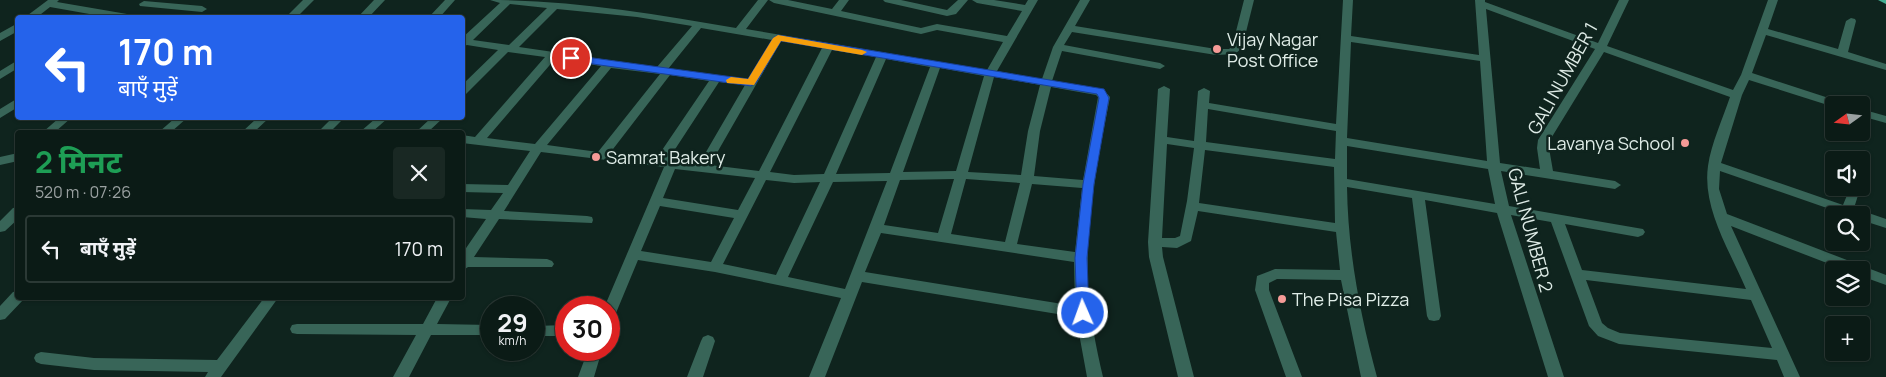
<!DOCTYPE html>
<html lang="hi">
<head>
<meta charset="utf-8">
<style>
  body { margin:0; font-family:Manrope,"Noto Sans Devanagari",sans-serif; background:#192823; color:#f1f3f6; height:100vh; display:flex; flex-direction:column; font-size:19px; white-space:nowrap }
  * { box-sizing:border-box; margin:0 }
  p { font-size:16px; color:#9aa1a1 }
  .icon { flex:none; width:28px; height:28px; fill:none; stroke:currentColor; stroke-width:2; stroke-linecap:round; stroke-linejoin:round }
  .map { position:relative; flex:1; overflow:hidden }
  .sheet { position:absolute; left:15px; top:130px; width:450px; height:170px; display:flex; flex-direction:column; background:#0b1b16; border-radius:5px; box-shadow:0 1px 4px #0004,0 0 0 1px #2b3935 }
  .sheet>* { flex:none }
  .hud { position:absolute; left:15px; top:15px; width:450px; height:105px; border-radius:5px; box-shadow:0 1px 4px #0004,0 0 0 1px #2b3935; background:#2563eb; color:#fff; overflow:hidden }
  .needle { width:32px; rotate:255deg }
  .fabs { position:absolute; left:1825px; top:96px; display:grid; gap:10px }
  .fabs a { display:grid; place-items:center; width:45px; height:45px; border-radius:5px; background:#0b1b16; box-shadow:0 1px 4px #0004,0 0 0 1px #2b3935; font-size:25px }
  .speed { position:absolute; left:480px; top:296px; display:flex; gap:10px; font-size:25px; font-weight:700; text-align:center }
  .speed>* { display:grid; place-content:center; width:65px; height:65px; border-radius:50%; background:#0b1b16; box-shadow:0 1px 4px #0004,0 0 0 1px #2b3935; line-height:1 }
  .speed small { font-size:12px; font-weight:400 }
  .speed .limit { border:8px solid #d22; background:#fff; color:#111 }
  .pin { position:absolute; display:grid; place-items:center; width:42px; height:42px; color:#fff; margin:-21px; border:2px solid #fff; border-radius:50%; box-shadow:0 1px 5px #0007 }
  .me { position:absolute; width:55px; margin:-28px; rotate:358deg; stroke-linejoin:round; filter:drop-shadow(0 0 4px #0008) }
  .turn { display:flex; align-items:center; gap:18px; height:105px; padding:0 20px; font-size:22px }
  .turn .icon { width:65px; height:65px; stroke-width:2.5 }
  .turn b { display:block; font-size:35px; line-height:42px }
  .round { display:grid; place-items:center; flex:none; width:52px; height:52px; border-radius:5px; background:#192823 }
  .head { display:flex; align-items:center; justify-content:space-between; height:85px; padding:0 20px }
  h1 { font-size:30px; font-weight:700; line-height:38px; color:#1e9e55 }
  ul { padding:0; list-style:none }
  li { display:flex; align-items:center; gap:15px; height:68px; margin:0 10px 8px; padding:0 10px; border:2px solid #2b3935; border-radius:5px }
  li div { flex:1 }
  li b { display:block; font-size:19px }
  li em { font-style:normal }
  .map>svg:first-child { display:block }
  .lines { fill:none; stroke-linecap:round; stroke-linejoin:round }
  .minor { fill:#386558; fill-rule:evenodd }
  .major { fill:#44ac92; fill-rule:evenodd }
  .route { fill:#2563eb; stroke:#184099 }
  .slow { fill:#f59e0b }
  .poi-dot { fill:#f59b97; stroke:#0f241e; stroke-width:2 }
  .labels { text-anchor:middle; dominant-baseline:central; stroke-width:5; stroke-linejoin:round; paint-order:stroke }
  .poi-label { font-size:18px; fill:#dfece7; stroke:#0f241e; text-anchor:start }
  .street-label { font-size:18px; fill:#dfece7; stroke:#0f241e }
</style>
</head>
<body>
<div class="map">
<svg width="1886" height="377" viewBox="0 0 1886 377">
  <rect width="100%" height="100%" fill="#0f241e"/>
  <g class="lines">
    <!-- minor -->
    <path class="minor" d="M48 0H59L57 2 127 14 132 17 112 18 50 7 36 18H24Z
      M303 0H314L296 18H285Z
      M374 0H385L368 18H357Z
      M445 0H455L439 18H428Z
      M490 0C573 0 655 14 736 28L758 0H768L746 29 987 70 1003 42 937 30 921 34 774 3 769 0H788L832 9 839 0H849L841 11 921 28 937 24 1007 36 1022 11 977 3 972 0H994L1025 5 1028 0H1038L997 71 1042 79 1053 47 1080 0H1090L1075 26 1216 49H1229L1232 47 1244 0H1254L1242 48 1235 54 1216 55 1072 32 1064 45 1160 63 1165 66 1160 69 1062 51 1052 81 1104 90 1110 97C1098 159 1085 223 1088 287 1090 317 1096 347 1103 377H1087L1076 317 862 282 825 377H809L841 298 715 272 638 260 616 313 614 317 609 318V308H604L664 167 541 152 504 211 587 216 592 217 593 220 592 223 499 219 474 257 547 259 552 261 554 264 552 267H468L462 271V254L486 219 462 217V209L491 210 503 193 462 192V184L508 185 530 151 462 143V135L475 137 545 57 508 52 466 94 462 95V85L498 50 467 45 462 47V38L500 3ZM510 4 547 8 509 45 473 40ZM557 9 637 17 692 26 657 67 519 47ZM701 28 772 40 748 79 668 69ZM781 41 822 48 759 171 710 165ZM832 50 876 57 824 174 794 175 770 172ZM555 59 601 66 535 144 487 138ZM886 59 930 67 890 173 836 174ZM611 68 660 74 598 152 547 145ZM940 68 984 76 956 171 903 172ZM670 75 709 81 656 159 610 153ZM994 77 1040 85 1028 131 1021 175 968 172ZM719 82 745 85 699 164 668 160ZM1051 87 1096 95 1098 97 1083 180 1034 176 1040 131ZM675 169 755 178 738 210 663 198ZM954 179 938 233 884 225 900 180ZM966 179 1020 183 1005 242 951 234ZM766 180 794 183 820 182 776 275 723 264ZM887 181 845 289 788 277 833 182ZM1032 184 1082 188 1075 252 1017 244ZM660 206 734 218 711 262 641 251ZM881 233 1074 262 1075 306 865 272Z
      M883 0H901L947 10 958 0H968L956 14 947 16 885 2Z
      M1343 0H1353L1351 36 1479 55 1475 0H1485V2L1598 43 1619 0H1629L1607 46 1733 90 1741 75 1768 0H1778L1768 29 1838 49 1846 21 1851 18 1855 19 1856 21 1848 52 1886 64V70L1766 35 1752 73 1844 103 1846 105H1834V107L1749 80 1742 95 1721 163 1843 205 1850 188 1861 186 1854 208 1886 219V228L1861 220V215H1847L1720 171 1719 189 1727 214 1886 275V285L1861 276V270H1845L1731 226 1800 377H1784L1777 360 1619 344 1598 336 1589 326 1551 222 1511 215 1564 377H1548L1497 213 1425 200 1441 316 1439 320 1434 321 1429 320 1427 316 1412 198 1347 187C1348 252 1360 314 1377 377H1361L1341 280 1277 279 1269 283V290L1302 377H1286L1255 290 1257 276 1275 269 1340 270 1336 232 1198 211 1191 241 1177 248 1162 247 1163 257 1194 377H1178L1149 257 1148 242 1158 89 1164 86 1170 89 1167 137 1194 141 1198 91 1204 88 1210 91 1209 103 1336 124ZM1486 9 1595 49 1538 140 1537 148 1540 169 1500 163ZM1351 42 1480 61 1487 161 1347 138ZM1604 52 1730 97C1723 118 1711 144 1708 166 1702 208 1730 251 1746 289L1582 270 1565 224 1638 237 1643 235 1645 232 1643 229 1509 206 1501 171 1615 189 1621 185 1615 181 1553 171 1549 148 1550 140ZM1208 109 1336 131 1335 159 1206 142ZM1167 144 1194 148 1187 201 1180 236 1175 238H1162ZM1347 146 1488 169 1495 204 1347 179ZM1205 150 1334 167 1335 223 1199 203ZM1586 280 1751 300 1772 348 1620 333 1608 328 1602 323Z
      M144 1 202 6 207 9 202 12 140 6 139 4Z
      M18 23V31L0 41V33Z
      M18 60V68L0 79V71Z
      M18 98V107L0 118V109Z
      M1861 109 1886 116V123L1861 116Z
      M59 118H71L55 132H43Z
      M175 118H187L171 132H159Z
      M257 118H269L254 132H242Z
      M332 118H344L330 132H318Z
      M376 118H388L372 132H360Z
      M431 118H443L428 132H416Z
      M18 153V161L0 165V157Z
      M1861 167H1867L1869 170 1865 178 1861 179Z
      M18 207V219L5 231 0 232V221L13 208Z
      M18 291V298H24L23 300 5 319 0 320V306L13 292Z
      M264 298H278L221 377H205L208 372 94 370 41 364 36 362 34 358 36 354 41 352 94 358 217 360Z
      M437 298H451L437 324 491 325V335H431L409 377H393L416 335 297 334 292 333 290 329 292 325 297 324H423Z
      M566 325V336H534V326Z
      M708 335 713 337 715 341 703 377H687L701 341 703 337Z
      M588 350H602L594 377H578Z"/>
    <!-- major -->
    <path class="major" d="M1878 0H1886V4Z"/>
  </g>
  <!-- route -->
  <path class="route" d="M778 35 1104 89 1109 98 1094 184 1087 258 1089 313 1088 316H1078L1077 313 1075 258 1083 184 1099 98 1097 94 781 41 756 83 751 86 571 61 566 58 571 55 748 79 773 38Z"/>
  <!-- slow -->
  <path class="slow" d="M778 35 862 50 867 52 862 55 781 41 754 85 727 83 726 80 731 77 748 79 773 38Z"/>
  <!-- markers -->
  <g class="poi-dot">
    <circle cx="1217" cy="49" r="5"/>
    <circle cx="1685" cy="143" r="5"/>
    <circle cx="596" cy="157" r="5"/>
    <circle cx="1282" cy="299" r="5"/>
  </g>
  <g class="labels">
    <!-- poi labels -->
    <g class="poi-label">
      <text x="1227" y="39">Vijay Nagar<tspan x="1227" dy="21">Post Office</tspan></text>
      <text x="1675" y="143" text-anchor="end">Lavanya School</text>
      <text x="606" y="157">Samrat Bakery</text>
      <text x="1292" y="299">The Pisa Pizza</text>
    </g>
    <!-- street labels -->
    <g class="street-label">
      <text transform="translate(1562 78) rotate(-61)">GALI NUMBER 1</text>
      <text transform="translate(1531 230) rotate(75)">GALI NUMBER 2</text>
    </g>
  </g>
</svg>
<div class="fabs">
<a><svg class="needle" viewBox="-14 -14 28 28"><path d="M0-13l5 13h-10z" fill="#e53935"/><path d="M0 13l5-13h-10z" fill="#9aa1a1"/></svg></a>
<a><svg class="icon" aria-label="sound" viewBox="0 0 24 24"><path d="M4 9h4l5-4v14l-5-4H4zM17 9q2 3 0 6"/></svg></a>
<a><svg class="icon" aria-label="search" viewBox="0 0 24 24"><circle cx="10" cy="10" r="6"/><path d="M15 15l6 6"/></svg></a>
<a><svg class="icon" aria-label="layers" viewBox="0 0 24 24"><path d="M12 4l9 5-9 5-9-5zM3 14l9 5 9-5"/></svg></a>
<a>+</a>
</div>
<div class="speed"><div>29<small>km/h</small></div><div class="limit">30</div></div>
<div class="pin" style="left:571px;top:58px;background:#d93025"><svg class="icon" aria-label="arrive" viewBox="0 0 24 24"><path d="M6 21V4h12l-3 4 3 4H6"/></svg></div>
<svg class="me" style="left:1083px;top:313px" viewBox="-20 -20 40 40"><circle r="17" fill="#2563eb" stroke="#fff" stroke-width="3"/><path d="M0-11L8 9 0 5-8 9z" fill="#fff"/></svg>
<div class="hud">
<div class="turn"><svg class="icon" aria-label="left" viewBox="0 0 24 24"><path d="M17 20v-9H6M10 6l-5 5 5 5"/></svg><div><b>170 m</b>बाएँ मुड़ें</div></div>
</div>
<section class="sheet">
<div class="head"><div><h1>2 मिनट</h1><p>520 m · 07:26</p></div><a class="round"><svg class="icon" aria-label="close" viewBox="0 0 24 24"><path d="M6 6l12 12M18 6L6 18"/></svg></a></div>
<ul>
<li><svg class="icon" aria-label="left" viewBox="0 0 24 24"><path d="M17 20v-9H6M10 6l-5 5 5 5"/></svg><div><b>बाएँ मुड़ें</b></div><em>170 m</em></li>
</ul>
</section>
</div>
</body>
</html>
